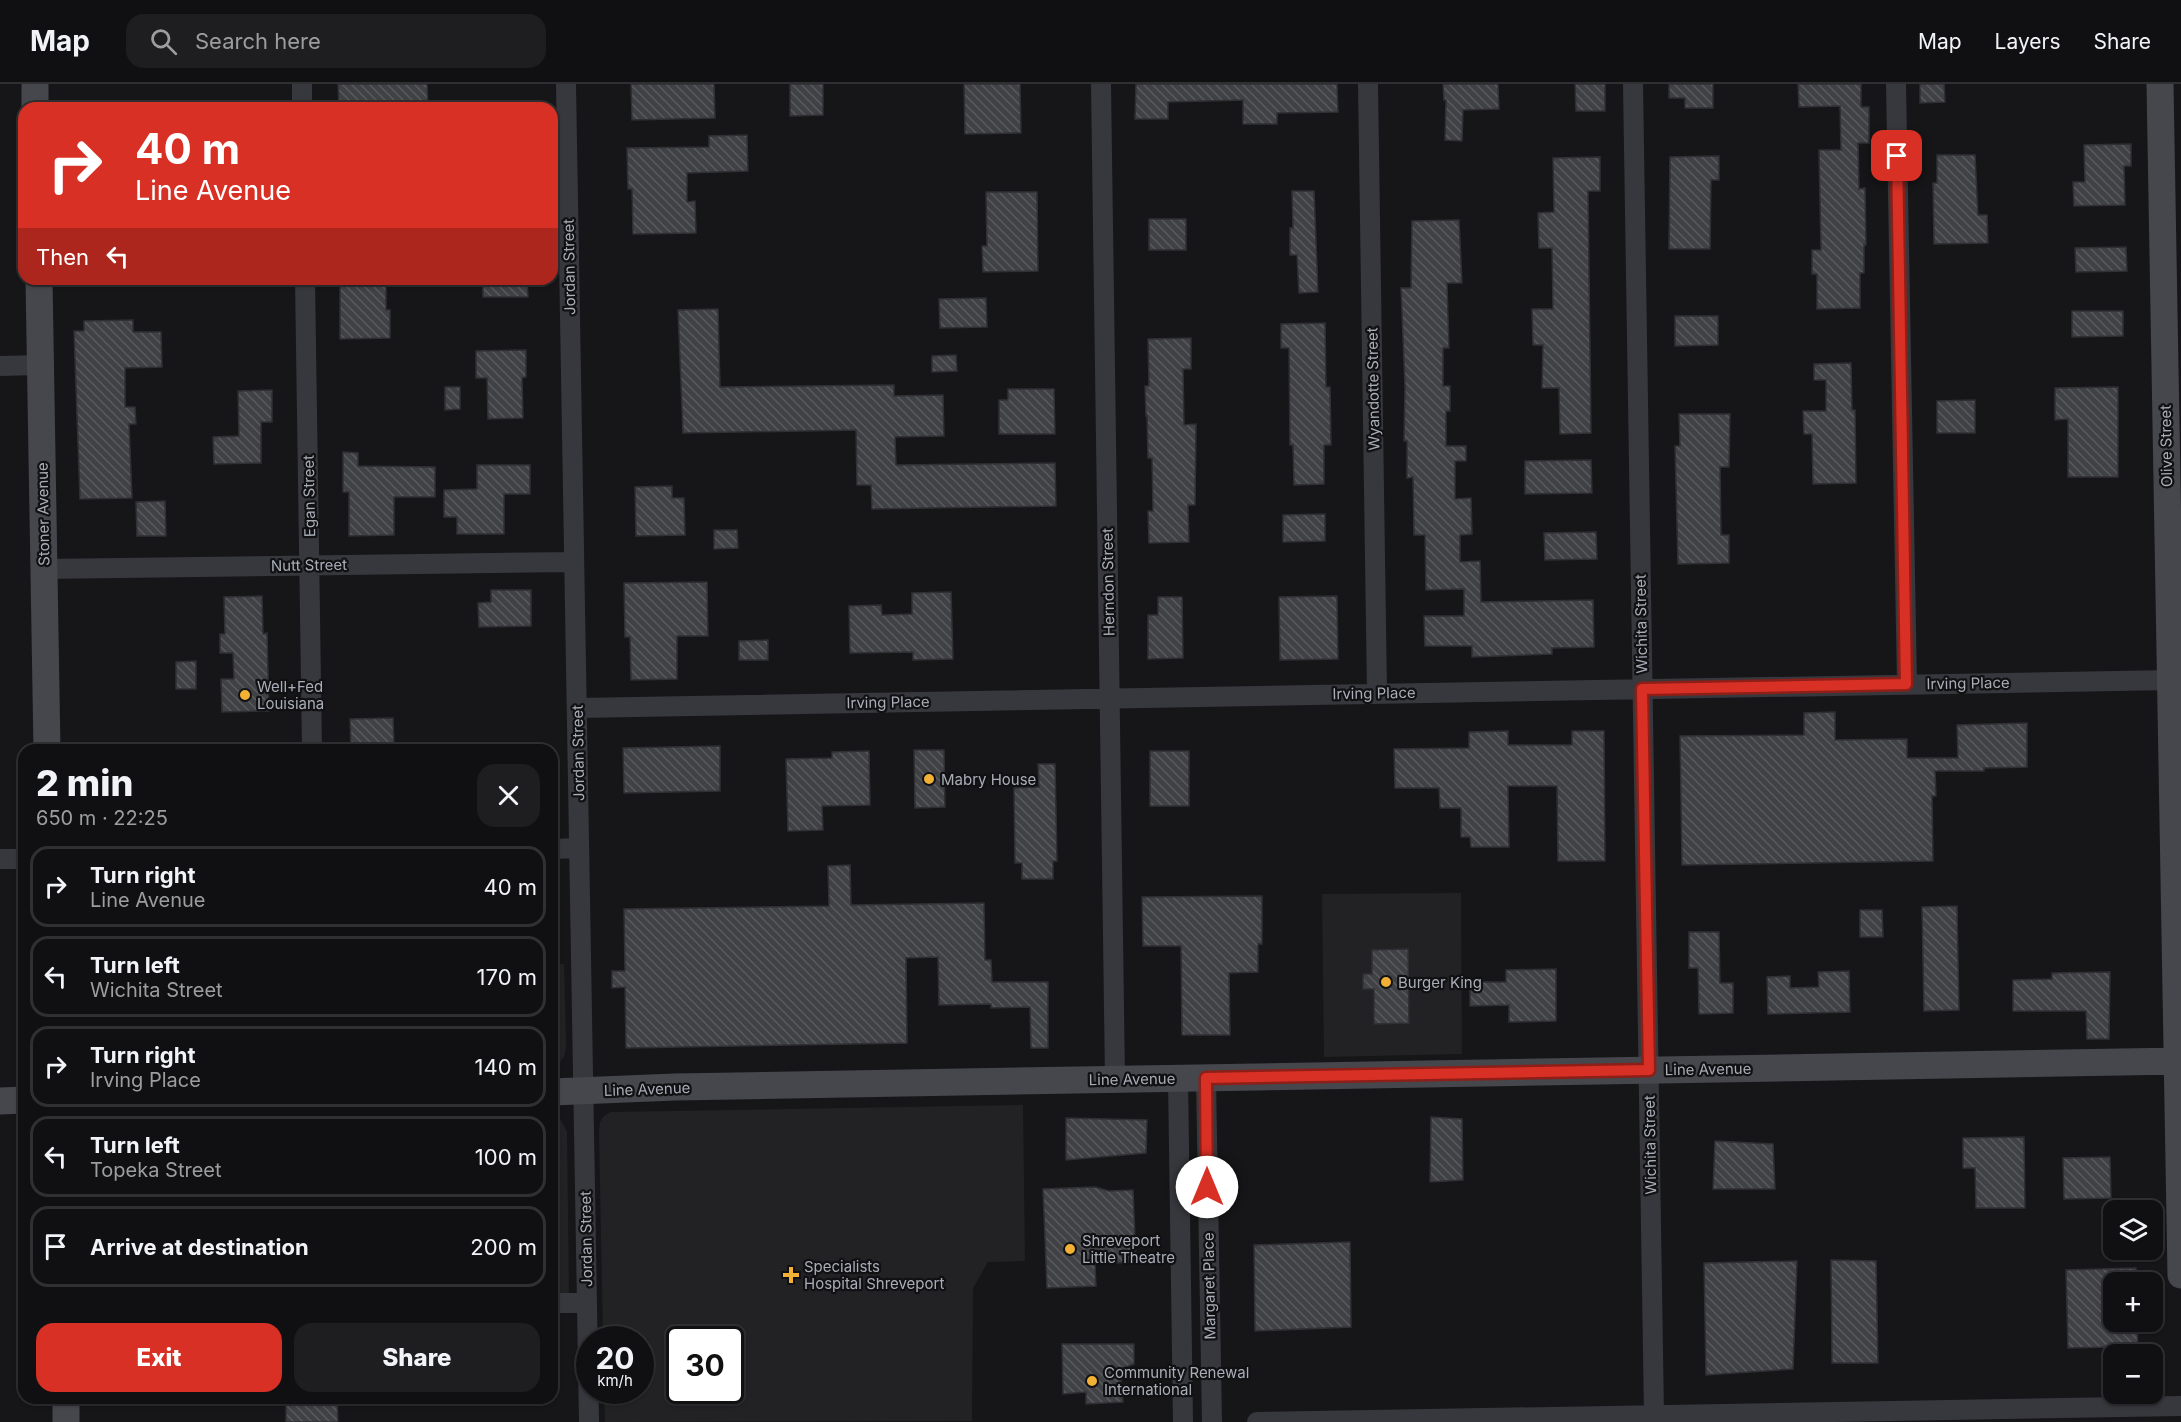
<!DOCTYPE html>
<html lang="en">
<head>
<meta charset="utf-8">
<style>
  body { margin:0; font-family:Inter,sans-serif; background:#1e1e20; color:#f1f3f6; height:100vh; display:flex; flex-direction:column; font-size:22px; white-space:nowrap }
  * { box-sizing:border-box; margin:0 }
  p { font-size:20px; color:#9c9d9f }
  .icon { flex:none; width:33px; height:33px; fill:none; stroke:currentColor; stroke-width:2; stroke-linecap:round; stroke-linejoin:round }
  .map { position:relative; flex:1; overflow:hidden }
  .sheet { position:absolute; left:18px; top:660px; width:540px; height:660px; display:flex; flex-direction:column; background:#101012; border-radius:18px; box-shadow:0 2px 4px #0004,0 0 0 2px #303032 }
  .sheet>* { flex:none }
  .hud { position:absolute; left:18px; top:18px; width:540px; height:183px; border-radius:18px; box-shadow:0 2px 4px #0004,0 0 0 2px #303032; background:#d93025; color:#fff; overflow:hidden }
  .buttons { position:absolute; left:2103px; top:1116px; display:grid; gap:12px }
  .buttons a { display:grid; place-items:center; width:60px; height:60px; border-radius:12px; background:#101012; box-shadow:0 2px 4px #0004,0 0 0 2px #303032; font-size:30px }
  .speed { position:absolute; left:576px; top:1242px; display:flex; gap:12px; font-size:30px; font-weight:700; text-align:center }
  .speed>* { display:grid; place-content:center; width:78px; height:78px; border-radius:50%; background:#101012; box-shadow:0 2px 4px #0004,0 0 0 2px #303032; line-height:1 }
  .speed small { font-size:15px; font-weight:400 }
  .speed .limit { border:3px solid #111; border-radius:9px; background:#fff; color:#111 }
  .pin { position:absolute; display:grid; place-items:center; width:51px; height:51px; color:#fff; margin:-26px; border-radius:12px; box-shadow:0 3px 9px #0006 }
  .me { position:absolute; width:66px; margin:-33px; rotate:0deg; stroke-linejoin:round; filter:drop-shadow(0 0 4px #0008) }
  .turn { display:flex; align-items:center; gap:21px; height:126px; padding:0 18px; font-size:27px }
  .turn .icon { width:78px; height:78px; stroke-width:2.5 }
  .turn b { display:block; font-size:42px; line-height:51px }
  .then { display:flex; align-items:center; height:57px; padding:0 18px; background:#0003; gap:12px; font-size:22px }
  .round { display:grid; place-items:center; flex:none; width:63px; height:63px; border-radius:18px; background:#1e1e20 }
  .headline { display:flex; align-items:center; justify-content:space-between; height:102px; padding:0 18px }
  h1 { font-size:36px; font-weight:800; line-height:45px }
  .button { display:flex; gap:12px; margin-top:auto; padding:12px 18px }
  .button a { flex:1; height:69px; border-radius:18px; background:#d93025; color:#fff; font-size:24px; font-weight:800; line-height:69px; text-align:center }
  .button a+a { background:#1e1e20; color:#f1f3f6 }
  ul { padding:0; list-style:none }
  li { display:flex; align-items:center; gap:18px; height:81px; margin:0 12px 9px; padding:0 6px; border:3px solid #303032; border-radius:18px }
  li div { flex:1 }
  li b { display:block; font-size:22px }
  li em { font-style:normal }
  header { display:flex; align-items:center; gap:36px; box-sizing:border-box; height:84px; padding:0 30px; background:#101012; border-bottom:2px solid #303032 }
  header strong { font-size:28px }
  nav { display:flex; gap:33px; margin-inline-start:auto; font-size:21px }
  .search { width:420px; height:54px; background:#1e1e20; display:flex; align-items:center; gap:15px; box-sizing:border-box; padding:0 21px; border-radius:18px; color:#9c9d9f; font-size:22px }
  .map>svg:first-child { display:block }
  .built { fill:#222225; fill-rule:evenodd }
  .building { fill:url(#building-back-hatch); stroke:#303034; stroke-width:1.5 }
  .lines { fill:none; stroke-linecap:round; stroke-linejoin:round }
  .street { stroke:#37383d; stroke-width:20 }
  .secondary { stroke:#45474d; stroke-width:27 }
  .route-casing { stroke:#8d1f18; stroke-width:15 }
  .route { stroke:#d93025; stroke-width:10 }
  .poi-dot { fill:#f2b134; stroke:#111113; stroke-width:2 }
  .labels { text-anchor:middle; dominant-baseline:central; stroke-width:4.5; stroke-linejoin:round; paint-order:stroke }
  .street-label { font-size:15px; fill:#a8adb8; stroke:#111113 }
  .poi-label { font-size:15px; fill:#a8adb8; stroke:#111113; text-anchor:start }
</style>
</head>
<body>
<header>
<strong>Map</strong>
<div class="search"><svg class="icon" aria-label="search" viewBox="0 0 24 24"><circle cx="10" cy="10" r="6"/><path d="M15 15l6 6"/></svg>Search here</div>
<nav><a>Map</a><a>Layers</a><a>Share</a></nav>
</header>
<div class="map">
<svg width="2181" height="1338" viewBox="0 0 2181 1338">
  <defs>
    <pattern id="building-back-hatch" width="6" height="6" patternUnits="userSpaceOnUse" patternTransform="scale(1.5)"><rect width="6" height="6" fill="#404145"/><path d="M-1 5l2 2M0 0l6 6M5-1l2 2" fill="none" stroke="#595a5e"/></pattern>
  </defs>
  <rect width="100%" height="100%" fill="#161618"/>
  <!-- built -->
  <path class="built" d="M1461 809 1462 970 1324 973 1322 810Z
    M552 880H564L566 963 564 973 560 978 552 980Z
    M1023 1021 1025 1177 988 1178 973 1204 972 1337 605 1338 604 1307 640 1306V1256L603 1255 599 1048 600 1038 604 1032 611 1028ZM680 1256H730V1306H680Z
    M552 1033 561 1036 567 1048 569 1210 552 1214Z"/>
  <!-- building -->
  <path class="building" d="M338 0H427L428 20H423V24H345V21H339Z
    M631 0H714L715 34 632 36Z
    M790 0H823V31L790 32Z
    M964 0H1020L1021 49 965 50Z
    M1136 0H1337L1338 28 1277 29V40H1243V16L1168 18V35H1135Z
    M1443 0H1498L1499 25 1463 26 1462 57 1445 56 1446 16H1444Z
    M1575 0H1605V27H1576Z
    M1669 0H1713V24H1685V14H1669Z
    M1798 0H1861V23H1869V59H1858L1859 105 1865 104 1866 161H1864V189H1860V224L1817 225V190H1812V166H1821L1819 66H1841L1840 22 1799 23Z
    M1920 0H1944L1945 18 1920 19Z
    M747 51 748 87 687 89V118L695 117 696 149 633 150 632 105H628L627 64 709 63V52Z
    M2131 60V82H2124L2125 121 2074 122 2073 98H2085L2084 61Z
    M1937 71H1975L1978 131H1987L1988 159 1934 160 1933 99H1937Z
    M1719 72V96H1711L1710 165H1669L1670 73Z
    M1600 73V107H1588L1591 349 1560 350 1559 304H1542L1543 261H1533L1532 225H1553L1552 164H1539L1538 129 1554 128 1553 74Z
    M1292 107H1314L1318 208 1299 209 1297 171H1290V144H1293Z
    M986 108H1037L1038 187 983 188 982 162H987Z
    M1149 135H1186V166H1149Z
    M1459 136 1462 199H1447L1449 264H1443V302H1450V327H1446V362H1466V377H1455V415L1471 414 1472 450 1460 451V478L1480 477 1481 518 1593 516 1594 563 1552 564V570L1472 573V562H1425L1424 532H1464V505L1426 506 1425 451H1414L1413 393 1407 394V357H1404L1405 303 1401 204H1411L1412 137Z
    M2126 163 2127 187 2076 188 2075 164Z
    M340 195H386V226H390V254L340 255Z
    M483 195H527L528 213H483Z
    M986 214 987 243 940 244 939 215Z
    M718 225 720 303 894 301V312L943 311 944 352 895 353 896 381 1055 379 1056 422 872 425 871 401H857L856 346 683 349 678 226Z
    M2072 227H2123V252L2072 253Z
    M1675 232H1718V261L1675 262Z
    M133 236V248H161L162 283 125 284V323H135L136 340H129L132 414 80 415 74 247H84V237Z
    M1325 239 1326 303H1330L1331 361H1324V400L1294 401 1293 361H1290L1289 264H1281V240Z
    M1191 254V285H1183L1184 341 1196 340 1195 421H1188L1189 458 1149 459 1148 427H1153L1152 374H1148L1147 332H1146L1145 302H1149L1148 255Z
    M526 266V293L522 294 523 334 488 335 487 294H476V267Z
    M956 271 957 287 932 288V272Z
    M1851 279 1852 326H1855L1856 399 1813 400 1812 350H1804L1803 327H1826V296H1814V280Z
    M445 303H460V325L445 326Z
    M2118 303V393H2068V335L2055 336V304Z
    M1008 305H1054L1055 350H999V316H1008Z
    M272 306V338H261V379L214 380 213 353 239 352 238 307Z
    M1975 316V349H1937V317Z
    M1679 330H1730L1729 383H1720L1721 451H1729V479L1678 480 1675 362H1680Z
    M343 368 358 369V382L435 383V413H394V451L349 452V408H343Z
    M1591 376 1592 409 1525 410V377Z
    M477 381H530V410H504V450H457V433H444V406L477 405Z
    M672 402V414H684L685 451 636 452 635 403Z
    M165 417 166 452H137L136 418Z
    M1325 430V457L1283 458V431Z
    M714 446H737L738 464 714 465Z
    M1596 448 1597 475 1545 476 1544 449Z
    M707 498 708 552H677V595L631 596 630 553H625L624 499Z
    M491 506H531V542L479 543 478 519 491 518Z
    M951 508 953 575 913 576V568L850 569 849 522 881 521 882 531 912 530V509Z
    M262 512 263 550 267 549 269 627 222 628 221 595H234L233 569H220V550H225L224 513Z
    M1337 512 1338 575 1280 576 1279 513Z
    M1158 513H1182L1183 574 1148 575V531H1158Z
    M768 556V576H739V557Z
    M196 577V605H176V578Z
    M1835 628V656L1907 655V674H1958L1957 641 2027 639V683L1984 684V687H1935L1936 712H1932L1933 777 1682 781 1680 652 1804 651V629Z
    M393 634 394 662 351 663 350 635Z
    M1508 647V661H1572V647H1604L1605 777H1558L1557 702H1508L1509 763H1471L1470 753H1461V724H1440L1439 704H1395L1394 665 1469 664V648Z
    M720 662V707L624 709 623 664Z
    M914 666H944L945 723 915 724Z
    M869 667 870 721 822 722 823 746 788 747 786 675 832 674V668Z
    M1150 667H1189V722H1150Z
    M1038 680H1055L1057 777H1053V795H1022V779H1015L1014 704 1039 703Z
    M850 781 851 821 984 819 985 876H991L992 898H1048V964H1031L1030 923 991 924V920L939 921 938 873 906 874 907 959 626 964 625 903 612 904V887H625L624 825 829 822 828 782Z
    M1262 812V860H1258V888L1229 889 1230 951H1182L1181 862H1143L1142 813Z
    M1957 822 1959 926 1924 927 1922 823Z
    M1860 826H1882L1883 853H1860Z
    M1689 848H1719L1720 899H1733V929L1699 930 1698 884H1689Z
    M1408 865 1409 939 1374 940V905H1363V890H1372V866Z
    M1556 885V937L1509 938V921L1470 922V898H1506V886Z
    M1849 887 1850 928 1768 930 1767 893 1790 892V904L1819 903 1818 888Z
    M2110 888 2109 955H2087L2086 927H2013V896L2052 895V889Z
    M1431 1033 1462 1035 1463 1096 1430 1098Z
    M1066 1034 1147 1036 1146 1069 1066 1076Z
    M2024 1053 2025 1124H1976L1975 1084H1963V1054Z
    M1715 1057 1773 1060 1775 1105H1713Z
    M2110 1073 2111 1114 2064 1115 2063 1074Z
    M1095 1103 1109 1107 1133 1106 1136 1178 1095 1180 1096 1202 1047 1204 1043 1105Z
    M1350 1158 1351 1243 1255 1247 1254 1161Z
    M1831 1176 1876 1177 1878 1279H1832Z
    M1797 1177 1793 1285 1706 1291 1704 1179Z
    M2136 1184V1198H2114V1238H2137L2138 1270H2110L2109 1263 2068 1264 2066 1186Z
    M1062 1260H1134V1280L1120 1285 1123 1318 1086 1320V1308L1063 1310Z
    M286 1314H337L338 1338H286Z"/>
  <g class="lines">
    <!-- street -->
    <path class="street" d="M302 0V24
      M566 0 589 1338
      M1101 0 1115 995
      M1368 0 1377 609
      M1633 0 1654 1331
      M1896 0 1907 600
      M305 195 312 666
      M0 282 40 281
      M44 485 574 478
      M577 624 2171 596
      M552 765 579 764
      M0 775H24
      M1178 994 1183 1338
      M1206 994 1212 1338
      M552 1219H587
      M1257 1338 2181 1322"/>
    <!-- secondary -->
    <path class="secondary" d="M35 0V24
      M2160 0 2181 1191
      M39 195 47 666
      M552 1008 675 1003 2181 977
      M0 1017 24 1016
      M66 1314V1338"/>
  </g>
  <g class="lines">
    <defs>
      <path id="route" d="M1207 1103 1206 994 1649 986 1642 605 1906 600 1897 72"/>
    </defs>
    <!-- route casing -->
    <use href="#route" class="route-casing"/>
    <!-- route -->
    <use href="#route" class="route"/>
  </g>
  <!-- markers -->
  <g class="poi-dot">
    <circle cx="245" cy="611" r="6"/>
    <circle cx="929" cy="695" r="6"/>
    <circle cx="1386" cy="898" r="6"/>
    <circle cx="1070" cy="1165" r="6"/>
    <path d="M788 1182h6v6h6v6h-6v6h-6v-6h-6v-6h6z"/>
    <circle cx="1092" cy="1297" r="6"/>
  </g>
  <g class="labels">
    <!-- street labels -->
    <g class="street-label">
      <text transform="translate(569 183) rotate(-91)">Jordan Street</text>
      <text transform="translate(1373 305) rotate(-91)">Wyandotte Street</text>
      <text transform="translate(2166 362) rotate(-91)">Olive Street</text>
      <text transform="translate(309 412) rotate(-91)">Egan Street</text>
      <text transform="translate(43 430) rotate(-91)">Stoner Avenue</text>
      <text transform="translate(309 481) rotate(-1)">Nutt Street</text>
      <text transform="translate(1108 498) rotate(-91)">Herndon Street</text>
      <text transform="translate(1641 540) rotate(-91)">Wichita Street</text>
      <text transform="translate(1968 599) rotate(-1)">Irving Place</text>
      <text transform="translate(1374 609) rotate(-1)">Irving Place</text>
      <text transform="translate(888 618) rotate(-1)">Irving Place</text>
      <text transform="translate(578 669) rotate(-91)">Jordan Street</text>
      <text transform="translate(1708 985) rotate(-1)">Line Avenue</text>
      <text transform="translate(1132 995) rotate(-1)">Line Avenue</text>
      <text transform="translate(647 1005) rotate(-2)">Line Avenue</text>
      <text transform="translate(1650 1061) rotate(-91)">Wichita Street</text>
      <text transform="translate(586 1155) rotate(-91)">Jordan Street</text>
      <text transform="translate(1209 1202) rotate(-91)">Margaret Place</text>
    </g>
    <!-- poi labels -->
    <g class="poi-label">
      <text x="257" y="602">Well+Fed<tspan x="257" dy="17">Louisiana</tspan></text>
      <text x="941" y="695">Mabry House</text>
      <text x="1398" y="898">Burger King</text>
      <text x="1082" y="1156">Shreveport<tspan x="1082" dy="17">Little Theatre</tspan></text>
      <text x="804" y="1182">Specialists<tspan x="804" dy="17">Hospital Shreveport</tspan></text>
      <text x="1104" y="1288">Community Renewal<tspan x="1104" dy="17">International</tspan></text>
    </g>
  </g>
</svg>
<div class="buttons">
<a><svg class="icon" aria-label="layers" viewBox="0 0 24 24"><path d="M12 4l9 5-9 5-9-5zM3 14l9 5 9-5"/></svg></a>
<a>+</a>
<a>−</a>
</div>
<div class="speed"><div>20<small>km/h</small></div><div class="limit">30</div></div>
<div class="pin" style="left:1897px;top:72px;background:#d93025"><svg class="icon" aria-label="arrive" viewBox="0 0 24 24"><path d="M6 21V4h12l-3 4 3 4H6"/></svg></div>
<svg class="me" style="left:1207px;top:1103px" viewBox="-20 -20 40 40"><circle r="19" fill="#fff"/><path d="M0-13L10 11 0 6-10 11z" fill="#d93025"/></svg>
<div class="hud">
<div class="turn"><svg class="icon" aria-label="right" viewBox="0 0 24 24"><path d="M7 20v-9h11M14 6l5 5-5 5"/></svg><div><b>40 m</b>Line Avenue</div></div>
<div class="then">Then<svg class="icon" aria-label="left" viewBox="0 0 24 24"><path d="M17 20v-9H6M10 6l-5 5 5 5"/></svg></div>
</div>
<section class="sheet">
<div class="headline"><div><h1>2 min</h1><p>650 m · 22:25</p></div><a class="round"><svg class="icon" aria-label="close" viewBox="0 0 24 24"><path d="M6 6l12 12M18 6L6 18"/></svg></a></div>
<ul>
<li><svg class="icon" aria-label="right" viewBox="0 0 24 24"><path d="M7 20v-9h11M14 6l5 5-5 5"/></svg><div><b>Turn right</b><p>Line Avenue</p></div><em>40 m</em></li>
<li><svg class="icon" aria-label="left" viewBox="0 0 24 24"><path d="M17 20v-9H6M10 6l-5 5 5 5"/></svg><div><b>Turn left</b><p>Wichita Street</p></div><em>170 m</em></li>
<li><svg class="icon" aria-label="right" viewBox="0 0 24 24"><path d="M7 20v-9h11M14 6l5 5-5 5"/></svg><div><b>Turn right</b><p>Irving Place</p></div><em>140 m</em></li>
<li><svg class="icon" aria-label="left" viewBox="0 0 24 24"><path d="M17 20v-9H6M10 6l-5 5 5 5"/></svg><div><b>Turn left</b><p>Topeka Street</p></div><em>100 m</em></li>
<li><svg class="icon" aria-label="arrive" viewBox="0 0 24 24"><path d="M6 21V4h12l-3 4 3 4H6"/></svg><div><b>Arrive at destination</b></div><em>200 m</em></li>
</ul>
<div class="button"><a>Exit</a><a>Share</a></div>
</section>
</div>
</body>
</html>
